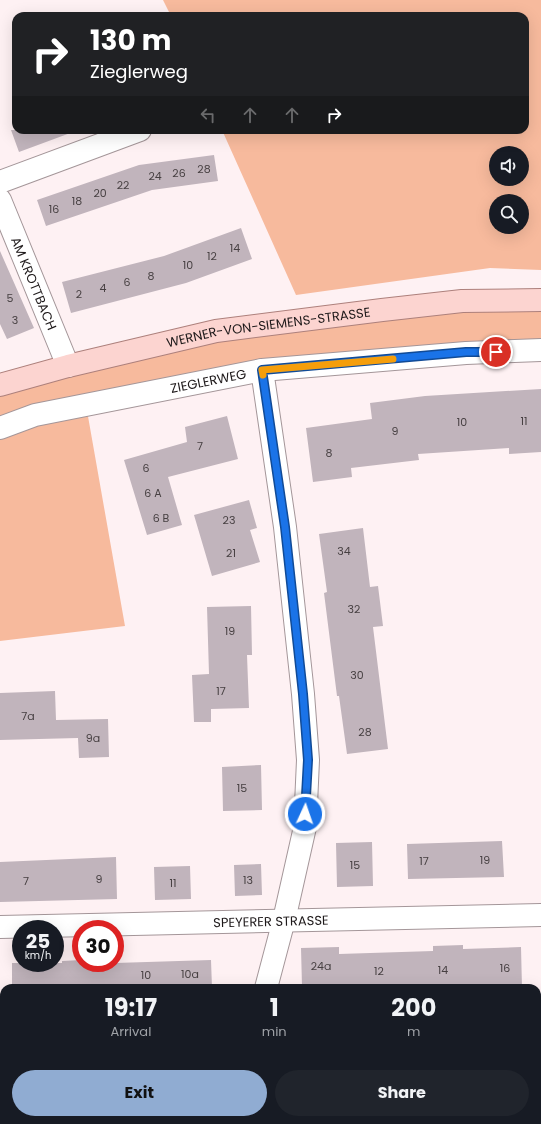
<!DOCTYPE html>
<html lang="en">
<head>
<meta charset="utf-8">
<style>
  body { margin:0; font-family:Poppins,sans-serif; background:#20242c; color:#f1f3f6; height:100vh; display:flex; flex-direction:column; font-size:15px; white-space:nowrap }
  * { box-sizing:border-box; margin:0 }
  p { font-size:13px; color:#9ea1a6 }
  .icon { flex:none; width:22px; height:22px; fill:none; stroke:currentColor; stroke-width:2; stroke-linecap:round; stroke-linejoin:round }
  .map { position:relative; flex:1; overflow:hidden }
  .side { position:absolute; left:0px; top:984px; width:541px; height:140px; display:flex; flex-direction:column; background:#171b24; border-radius:12px 12px 0 0; box-shadow:0 4px 16px #0002 }
  .side>* { flex:none }
  .guide { position:absolute; left:12px; top:12px; width:517px; height:122px; border-radius:12px; box-shadow:0 4px 16px #0002; background:#202124; color:#fff; overflow:hidden }
  .controls { position:absolute; left:489px; top:146px; display:grid; gap:8px }
  .controls a { display:grid; place-items:center; width:40px; height:40px; border-radius:50%; background:#171b24; box-shadow:0 4px 16px #0002; font-size:20px }
  .speed { position:absolute; left:12px; top:920px; display:flex; gap:8px; font-size:20px; font-weight:700; text-align:center }
  .speed>* { display:grid; place-content:center; width:52px; height:52px; border-radius:50%; background:#171b24; box-shadow:0 4px 16px #0002; line-height:1 }
  .speed small { font-size:10px; font-weight:400 }
  .speed .limit { border:6px solid #d22; background:#fff; color:#111 }
  .pin { position:absolute; display:grid; place-items:center; width:34px; height:34px; color:#fff; margin:-17px; border:2px solid #fff; border-radius:50%; box-shadow:0 1px 4px #0007 }
  .me { position:absolute; width:44px; margin:-22px; rotate:3deg; stroke-linejoin:round; filter:drop-shadow(0 0 3px #0008) }
  .turn { display:flex; align-items:center; gap:14px; height:84px; padding:0 12px; font-size:18px }
  .turn .icon { width:52px; height:52px; stroke-width:2.5 }
  .turn b { display:block; font-size:28px; line-height:34px }
  .lanes { display:flex; align-items:center; height:38px; padding:0 12px; background:#0003; justify-content:center; gap:20px; direction:ltr }
  .lanes .off { opacity:.35 }
  .eta { display:flex; justify-content:space-evenly; align-items:center; height:68px; text-align:center }
  .eta b { font-size:24px; font-weight:700; line-height:28px }
  .action { display:flex; gap:8px; margin-top:auto; padding:8px 12px }
  .action a { flex:1; height:46px; border-radius:24px; background:#90acd2; color:#111; font-size:16px; font-weight:700; line-height:46px; text-align:center }
  .action a+a { background:#20242c; color:#f1f3f6 }
  .map>svg:first-child { display:block }
  .green { fill:#f7ba9d; fill-rule:evenodd }
  .building { fill:#c1b4bc }
  .lines { fill:none; stroke-linecap:round; stroke-linejoin:round }
  .minor-casing { stroke:#a49699; stroke-width:24 }
  .major-casing { stroke:#ad807c; stroke-width:24 }
  .minor { stroke:#fff; stroke-width:22 }
  .major { stroke:#fcd4d0; stroke-width:22 }
  .route-casing { stroke:#114b97; stroke-width:10 }
  .route { stroke:#1a73e8; stroke-width:7 }
  .slow { stroke:#f59e0b; stroke-width:7 }
  .labels { text-anchor:middle; dominant-baseline:central; stroke-width:4; stroke-linejoin:round; paint-order:stroke }
  .number-label { font-size:11px; fill:#474042 }
  .street-label { font-size:13px; fill:#1e191a; stroke:#fff }
</style>
</head>
<body>
<div class="map">
<svg width="541" height="1124" viewBox="0 0 541 1124">
  <rect width="100%" height="100%" fill="#fef1f3"/>
  <!-- green -->
  <path class="green" d="M163 0H541V270L490 268 296 295 222 130H525V16H171ZM496 153H522V179H496ZM496 201H522V227H496Z
    M541 300V350L466 353 86 405 125 626 0 641V386L216 331Z"/>
  <!-- building -->
  <path class="building" d="M11 130H73V132L19 152Z
    M214 155 218 181 152 190 46 226 37 200 139 165Z
    M241 228 252 259 186 283 71 313 62 282 164 256Z
    M0 251 34 328 7 339 0 324Z
    M541 389V452L509 454V448L418 454 419 460 351 468 352 477 313 482 306 428 372 419 370 403 425 396Z
    M227 416 238 459 168 477 182 525 147 535 124 460 187 442 185 427Z
    M249 500 257 528 250 530 260 562 212 576 194 515Z
    M363 528 370 587 378 586 383 626 373 627 388 749 347 754 339 696H337L324 593 327 592 319 534Z
    M251 606 252 655H247L249 708 211 709V722H194L192 675 209 674 207 607Z
    M55 691 56 720 108 719 109 757 79 758 78 738 0 740V693Z
    M261 765 262 810 223 811 222 767Z
    M502 841 504 877 408 879 407 844Z
    M372 842 373 886 337 887 336 843Z
    M116 857 117 899 0 902V862Z
    M261 864 262 895 235 896 234 865Z
    M190 866 191 899 155 900 154 867Z
    M463 945V949L521 947 522 988H362V984L302 986 301 948 339 947V954L433 951V946Z
    M81 960V963H115L211 960 212 988H12V963H62V961Z"/>
  <g class="lines">
    <defs>
      <g id="minor">
        <path d="M0 182 140 130"/>
        <path id="s1" d="M0 200 68 366"/>
        <path d="M262 370 285 527 303 694 308 760 305 827 284 920 266 988"/>
        <path id="s2" d="M0 428 35 415 262 370 466 353 541 350"/>
        <path id="s3" d="M0 927 541 915"/>
        <path d="M227 1124 228 1120"/>
      </g>
      <g id="major">
        <path id="s4" d="M0 385 68 366 216 331 382 310 462 301 541 300"/>
      </g>
    </defs>
    <!-- minor casing -->
    <use href="#minor" class="minor-casing"/>
    <!-- major casing -->
    <use href="#major" class="major-casing"/>
    <!-- minor -->
    <use href="#minor" class="minor"/>
    <!-- major -->
    <use href="#major" class="major"/>
  </g>
  <g class="lines">
    <defs>
      <path id="route" d="M305 814 308 760 303 694 285 527 262 370 466 352H496"/>
    </defs>
    <!-- route casing -->
    <use href="#route" class="route-casing"/>
    <!-- route -->
    <use href="#route" class="route"/>
    <!-- slow -->
    <path class="slow" d="M263 375 262 370 393 359"/>
  </g>
  <g class="labels">
    <!-- number labels -->
    <g class="number-label">
      <text x="204" y="169">28</text>
      <text x="179" y="173">26</text>
      <text x="155" y="176">24</text>
      <text x="123" y="185">22</text>
      <text x="100" y="193">20</text>
      <text x="77" y="201">18</text>
      <text x="54" y="209">16</text>
      <text x="235" y="248">14</text>
      <text x="212" y="256">12</text>
      <text x="188" y="265">10</text>
      <text x="151" y="276">8</text>
      <text x="127" y="282">6</text>
      <text x="103" y="288">4</text>
      <text x="79" y="294">2</text>
      <text x="10" y="298">5</text>
      <text x="15" y="320">3</text>
      <text x="524" y="421">11</text>
      <text x="462" y="422">10</text>
      <text x="395" y="431">9</text>
      <text x="200" y="446">7</text>
      <text x="329" y="453">8</text>
      <text x="146" y="468">6</text>
      <text x="153" y="493">6 A</text>
      <text x="161" y="518">6 B</text>
      <text x="229" y="520">23</text>
      <text x="344" y="551">34</text>
      <text x="231" y="553">21</text>
      <text x="354" y="609">32</text>
      <text x="230" y="631">19</text>
      <text x="357" y="675">30</text>
      <text x="221" y="691">17</text>
      <text x="28" y="716">7a</text>
      <text x="365" y="732">28</text>
      <text x="93" y="738">9a</text>
      <text x="242" y="788">15</text>
      <text x="485" y="860">19</text>
      <text x="424" y="861">17</text>
      <text x="355" y="865">15</text>
      <text x="99" y="879">9</text>
      <text x="248" y="880">13</text>
      <text x="26" y="881">7</text>
      <text x="173" y="883">11</text>
      <text x="321" y="966">24a</text>
      <text x="505" y="968">16</text>
      <text x="443" y="970">14</text>
      <text x="379" y="971">12</text>
      <text x="190" y="974">10a</text>
      <text x="146" y="975">10</text>
    </g>
    <!-- street labels -->
    <g class="street-label">
      <text stroke="none"><textPath href="#s1" startOffset="90">AM KROTTBACH</textPath></text>
      <text stroke="none"><textPath href="#s4" startOffset="275">WERNER-VON-SIEMENS-STRASSE</textPath></text>
      <text stroke="none"><textPath href="#s2" startOffset="214">ZIEGLERWEG</textPath></text>
      <text stroke="none"><textPath href="#s3" startOffset="271">SPEYERER STRASSE</textPath></text>
    </g>
  </g>
</svg>
<div class="controls">
<a><svg class="icon" aria-label="sound" viewBox="0 0 24 24"><path d="M4 9h4l5-4v14l-5-4H4zM17 9q2 3 0 6"/></svg></a>
<a><svg class="icon" aria-label="search" viewBox="0 0 24 24"><circle cx="10" cy="10" r="6"/><path d="M15 15l6 6"/></svg></a>
</div>
<div class="speed"><div>25<small>km/h</small></div><div class="limit">30</div></div>
<div class="pin" style="left:496px;top:352px;background:#d93025"><svg class="icon" aria-label="arrive" viewBox="0 0 24 24"><path d="M6 21V4h12l-3 4 3 4H6"/></svg></div>
<svg class="me" style="left:305px;top:814px" viewBox="-20 -20 40 40"><circle r="17" fill="#1a73e8" stroke="#fff" stroke-width="3"/><path d="M0-11L8 9 0 5-8 9z" fill="#fff"/></svg>
<div class="guide">
<div class="turn"><svg class="icon" aria-label="right" viewBox="0 0 24 24"><path d="M7 20v-9h11M14 6l5 5-5 5"/></svg><div><b>130 m</b>Zieglerweg</div></div>
<div class="lanes"><svg class="icon off" aria-label="left" viewBox="0 0 24 24"><path d="M17 20v-9H6M10 6l-5 5 5 5"/></svg><svg class="icon off" aria-label="ahead" viewBox="0 0 24 24"><path d="M12 20V5M6 11l6-6 6 6"/></svg><svg class="icon off" aria-label="ahead" viewBox="0 0 24 24"><path d="M12 20V5M6 11l6-6 6 6"/></svg><svg class="icon" aria-label="right" viewBox="0 0 24 24"><path d="M7 20v-9h11M14 6l5 5-5 5"/></svg></div>
</div>
<section class="side">
<div class="eta">
<div><b>19:17</b><p>Arrival</p></div>
<div><b>1</b><p>min</p></div>
<div><b>200</b><p>m</p></div>
</div>
<div class="action"><a>Exit</a><a>Share</a></div>
</section>
</div>
</body>
</html>
